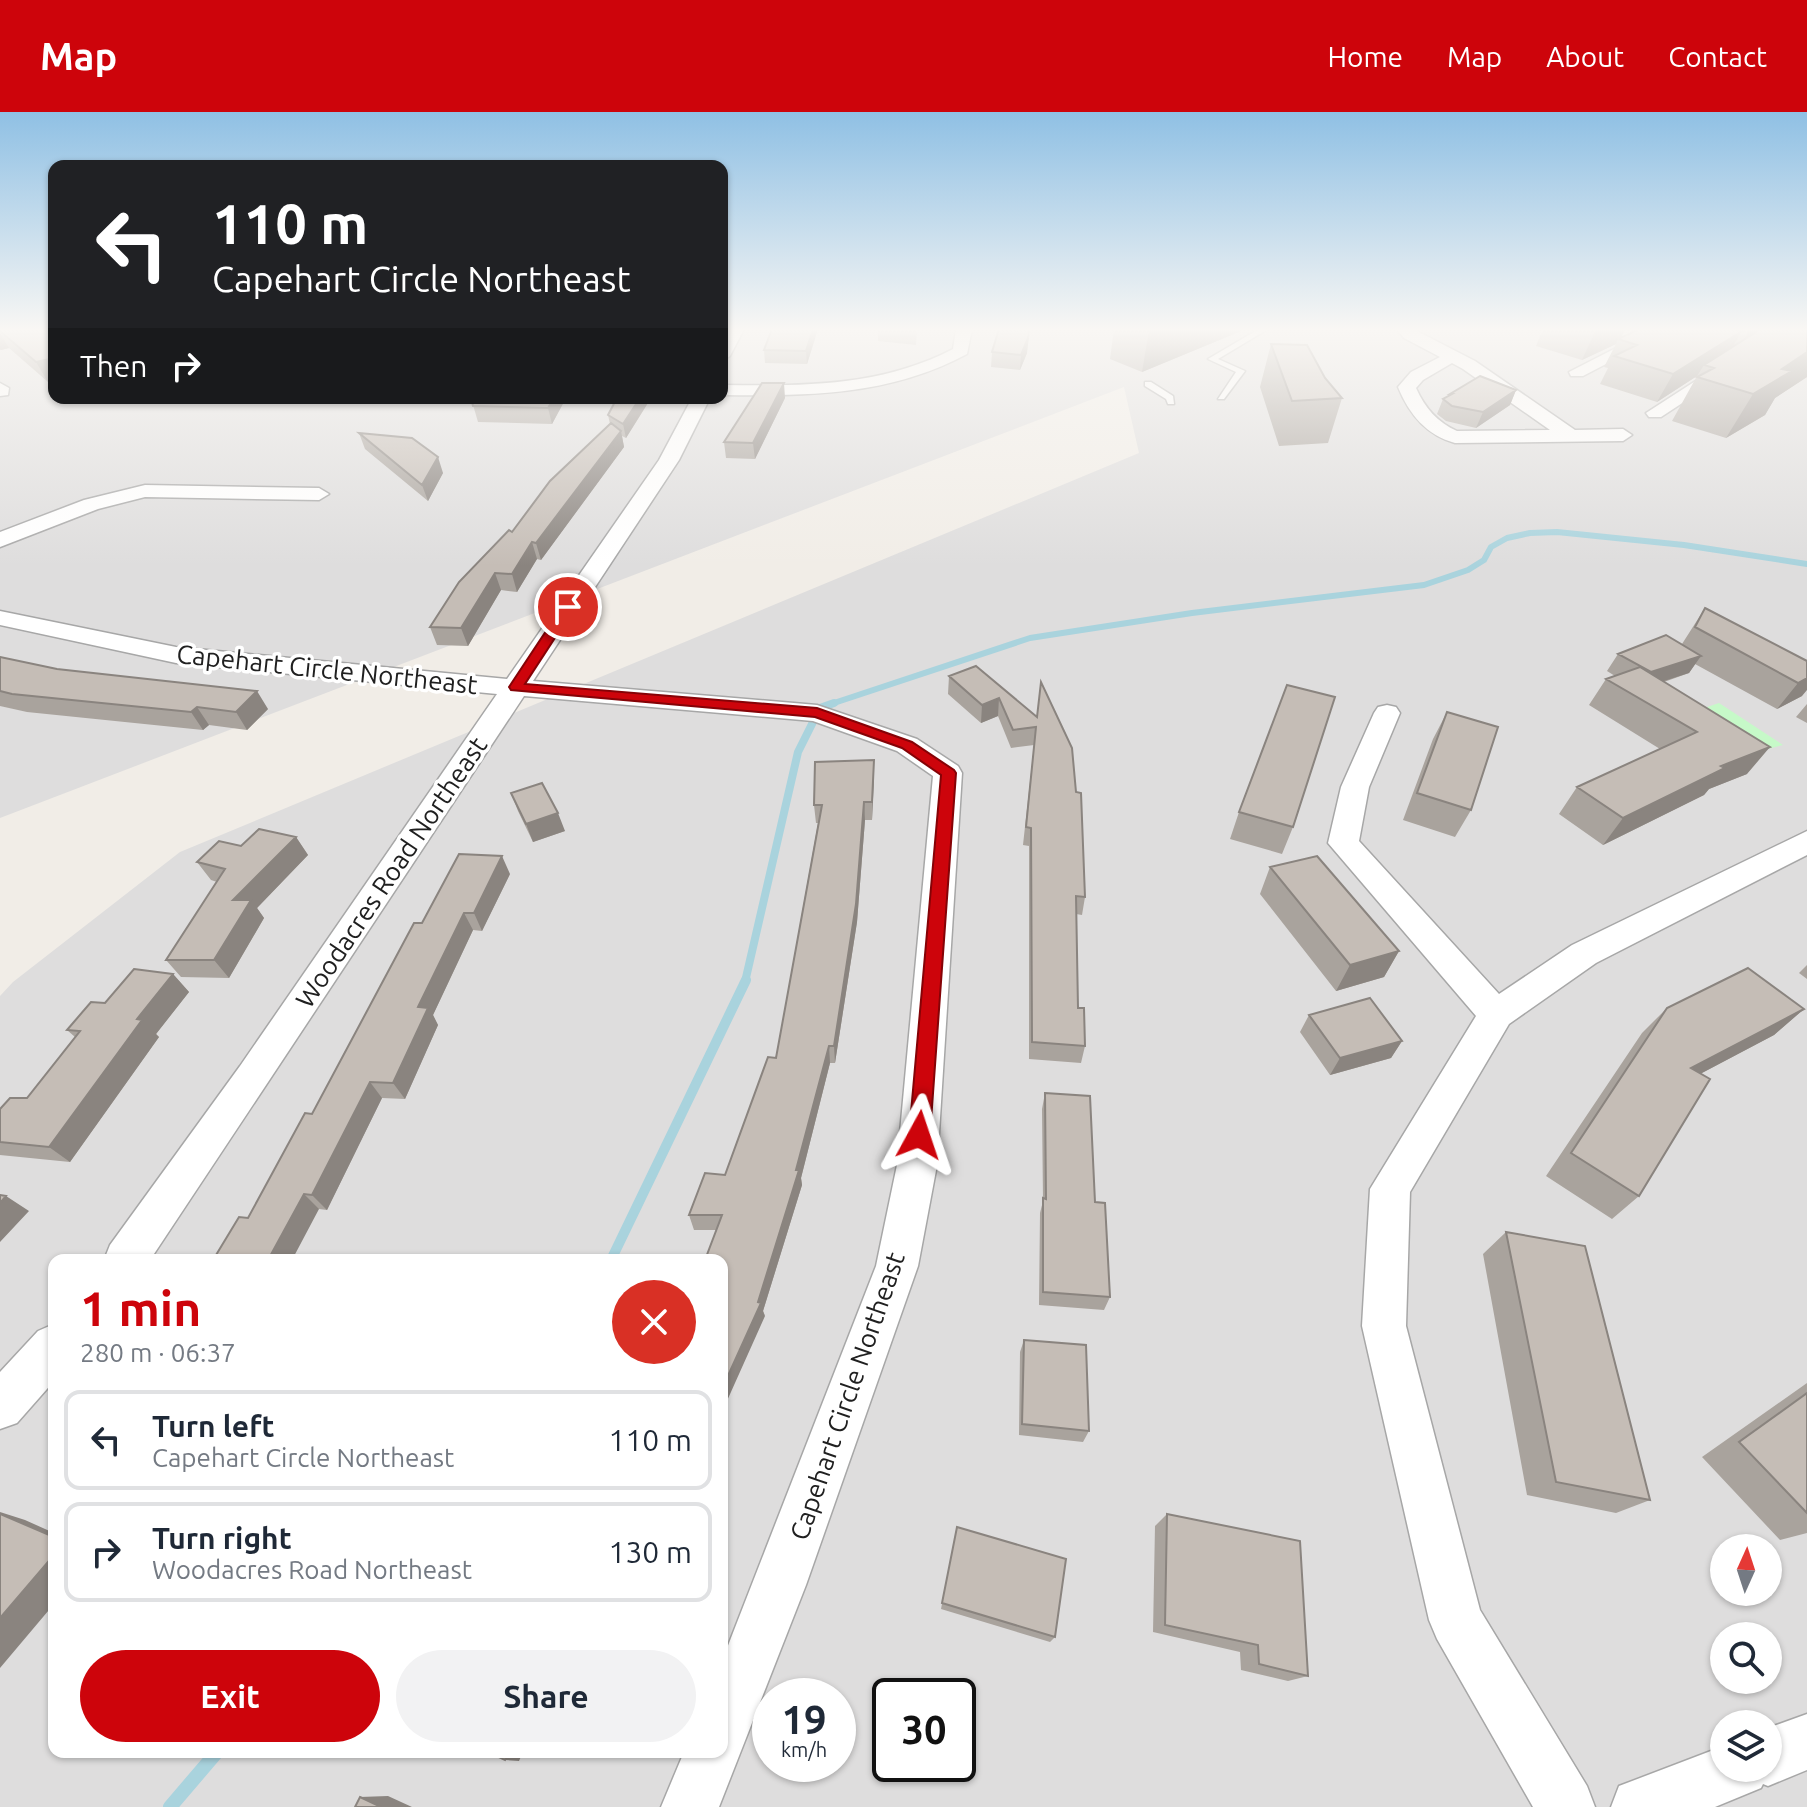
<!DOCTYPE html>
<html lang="en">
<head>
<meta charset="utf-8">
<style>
  body { margin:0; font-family:Ubuntu,sans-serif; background:#f2f2f3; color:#1f2937; height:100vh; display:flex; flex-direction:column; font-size:30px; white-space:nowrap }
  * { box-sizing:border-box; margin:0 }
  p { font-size:26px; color:#747a83 }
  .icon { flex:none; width:44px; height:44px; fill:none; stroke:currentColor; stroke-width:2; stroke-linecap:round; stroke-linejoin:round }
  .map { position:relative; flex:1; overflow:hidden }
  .details { position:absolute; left:48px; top:1142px; width:680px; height:504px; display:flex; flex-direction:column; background:#fff; border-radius:16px; box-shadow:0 2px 6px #0004 }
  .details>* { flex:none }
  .top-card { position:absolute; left:48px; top:48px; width:680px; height:244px; border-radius:16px; box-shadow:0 2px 6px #0004; background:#202124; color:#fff; overflow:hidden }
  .needle { width:52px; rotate:3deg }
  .tools { position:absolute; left:1710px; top:1422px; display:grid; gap:16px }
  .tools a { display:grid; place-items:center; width:72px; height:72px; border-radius:50%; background:#fff; box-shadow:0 2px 6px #0004; font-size:40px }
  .speed { position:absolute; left:752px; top:1566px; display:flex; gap:16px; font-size:40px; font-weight:700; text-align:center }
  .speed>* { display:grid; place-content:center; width:104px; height:104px; border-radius:50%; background:#fff; box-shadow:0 2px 6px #0004; line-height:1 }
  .speed small { font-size:20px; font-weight:400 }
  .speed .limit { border:4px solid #111; border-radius:12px; background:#fff; color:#111 }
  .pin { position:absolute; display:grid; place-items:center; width:68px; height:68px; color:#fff; margin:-34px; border:4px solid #fff; border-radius:50%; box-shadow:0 2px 8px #0007 }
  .me { position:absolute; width:88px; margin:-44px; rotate:5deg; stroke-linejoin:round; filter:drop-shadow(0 0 6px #0008) }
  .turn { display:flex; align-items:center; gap:28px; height:168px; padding:0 32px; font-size:36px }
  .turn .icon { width:104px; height:104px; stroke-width:2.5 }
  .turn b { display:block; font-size:56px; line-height:68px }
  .then { display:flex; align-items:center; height:76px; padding:0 32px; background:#0003; gap:16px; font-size:30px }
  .round { display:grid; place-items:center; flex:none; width:84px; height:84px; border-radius:42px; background:#f2f2f3 }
  .head { display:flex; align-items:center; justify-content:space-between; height:136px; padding:0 32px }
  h1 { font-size:48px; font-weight:700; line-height:60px; color:#cd040b }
  .button { display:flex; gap:16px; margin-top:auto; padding:16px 32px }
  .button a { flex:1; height:92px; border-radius:48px; background:#cd040b; color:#fff; font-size:32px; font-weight:700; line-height:92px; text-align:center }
  .button a+a { background:#f2f2f3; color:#1f2937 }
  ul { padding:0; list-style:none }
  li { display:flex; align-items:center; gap:24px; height:100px; margin:0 16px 12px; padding:0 16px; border:4px solid #e0e1e3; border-radius:16px }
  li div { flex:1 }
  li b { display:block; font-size:30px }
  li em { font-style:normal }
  header { display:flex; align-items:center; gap:48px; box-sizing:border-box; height:112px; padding:0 40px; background:#cd040b; color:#fff }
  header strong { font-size:38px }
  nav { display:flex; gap:44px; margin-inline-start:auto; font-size:28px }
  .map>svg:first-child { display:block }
  .residential { fill:#dedddd; fill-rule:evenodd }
  .park { fill:#c6f9c8 }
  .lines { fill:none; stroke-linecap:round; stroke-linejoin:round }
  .stream-far3 { stroke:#a9d3dd; stroke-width:6 }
  .stream-far2 { stroke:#a9d3dd; stroke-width:8 }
  .stream-far1 { stroke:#a9d3dd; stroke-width:10 }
  .stream { stroke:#a9d3dd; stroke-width:14 }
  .lane-casing { stroke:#a7a7a7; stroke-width:3 }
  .street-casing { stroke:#a7a7a7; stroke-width:3 }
  .lane { fill:#fff; fill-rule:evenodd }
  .street { fill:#fff; fill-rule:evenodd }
  .wall { fill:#a9a39d; fill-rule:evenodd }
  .shaded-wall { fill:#8a847f }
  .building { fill:#c5bdb6; stroke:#8a847f; stroke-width:2 }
  .route { fill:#cd040b; stroke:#850307; stroke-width:2 }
  .labels { text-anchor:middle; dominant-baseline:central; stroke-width:7; stroke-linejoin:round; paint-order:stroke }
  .street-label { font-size:26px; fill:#202020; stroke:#fff }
</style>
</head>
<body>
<header>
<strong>Map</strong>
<nav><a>Home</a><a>Map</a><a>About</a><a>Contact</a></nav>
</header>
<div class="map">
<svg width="1807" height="1695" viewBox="0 0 1807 1695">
  <rect width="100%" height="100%" fill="#f1ede7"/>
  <!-- residential -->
  <path class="residential" d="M0 217H54V286H722V217H1807V1695H0V884L13 870 180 740 1139 341 1124 275 0 706ZM54 1148H722V1640H54ZM1724 1436H1768V1480H1724ZM1724 1524H1768V1568H1724ZM770 1584H838V1652H770ZM890 1584H958V1652H890ZM1724 1612H1768V1656H1724Z"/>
  <!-- park -->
  <path class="park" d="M1719 591 1783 633 1761 639 1701 597Z"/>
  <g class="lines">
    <!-- stream-far3 -->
    <path class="stream-far3" d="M828 593 1030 526 1192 501 1424 473 1468 458 1484 448 1491 435 1507 426 1530 421 1557 420 1684 433 1807 452"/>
    <!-- stream-far2 -->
    <path class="stream-far2" d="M745 870 798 640 820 596 834 591"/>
    <!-- stream-far1 -->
    <path class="stream-far1" d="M611 1148 746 868"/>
    <!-- stream -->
    <path class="stream" d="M170 1695 217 1640"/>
    <defs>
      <path id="lane" d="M1259 217H1268L1218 247 1245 259 1224 287H1218L1236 260 1208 247Z
        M1145 270H1151L1173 284 1174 292H1168L1166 287 1145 274Z"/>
      <path id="street" d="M728 217H744L730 244 722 249V229Z
        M956 217H972L967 242C889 284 808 284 722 283V273C803 274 880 275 953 237Z
        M1397 217H1413L1475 249 1575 318 1623 317 1632 323 1623 329 1455 331C1426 323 1409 302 1398 275L1411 260 1440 245 1404 226ZM1452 251 1463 257 1550 318 1457 319C1437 310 1425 296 1416 276L1423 268Z
        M1653 217H1673L1583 264H1571L1569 260Z
        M1776 217H1795L1661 305H1649L1646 301Z
        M0 271 9 276 8 283 0 284Z
        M692 286H710L679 348 533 569 817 593 917 627 958 654 962 661 937 1053 918 1154 806 1473 719 1695H661L684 1640H722V1549L876 1154 897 1053 933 664 897 639 813 609 524 584 150 1148H104L110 1133 240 954 497 582 176 551 0 513V499L176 535 507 567 659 348Z
        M145 373 319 376 329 382 319 388 145 385 98 397 0 435V420L84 388Z
        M1387 593 1396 595 1400 601 1369 675 1359 729 1499 882 1572 833 1807 719V743L1596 851 1509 912 1410 1080 1406 1214 1480 1498 1587 1674 1595 1695H1533L1437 1527 1429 1508 1362 1214 1370 1077 1476 904 1328 731 1341 675 1374 601 1378 595Z
        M54 1212V1269L17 1311 0 1317V1260L38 1219Z
        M1807 1602V1658L1768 1674 1763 1672 1761 1676 1715 1695H1611L1619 1674 1724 1634V1656H1768V1616Z"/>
    </defs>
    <!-- lane casing -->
    <use href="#lane" class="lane-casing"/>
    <!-- street casing -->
    <use href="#street" class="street-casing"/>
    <!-- lane -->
    <use href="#lane" class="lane"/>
    <!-- street -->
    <use href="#street" class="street"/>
  </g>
  <!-- wall -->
  <path class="wall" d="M0 217 54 223V268L48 270 9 236 0 238Z
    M818 217 807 252 765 251 764 238Z
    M878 217H917L916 233 878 229Z
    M1114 217H1246L1142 260 1110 247Z
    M1543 217H1807V265L1775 286 1765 303 1726 326 1672 309 1697 264 1657 290 1600 272 1608 256 1604 255 1616 232 1582 248 1536 234ZM1625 217 1638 218 1621 226Z
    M1271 232 1325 266 1342 286 1328 331 1279 334 1260 275Z
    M992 240 1027 241 1020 258 991 255Z
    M1516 278 1510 293 1476 316 1446 309 1437 302 1443 287 1449 284 1450 282Z
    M471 286H566L552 312 478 310Z
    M617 286H651L626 326 622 324 624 335 541 448 537 447 517 480 501 478 468 534 437 533 430 515 512 420 610 312 608 303Z
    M785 286 755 347 726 346 724 330Z
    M359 321 443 361 428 389 365 337Z
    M1705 496 1807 549 1802 584 1777 597 1695 552 1689 561 1664 570 1747 662 1709 677 1704 683 1603 733 1559 702 1577 675 1660 637 1589 593 1606 567 1615 564 1607 559 1618 542 1682 532Z
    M0 545 57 557 268 597 247 618 209 613 203 618 27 600 0 594Z
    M949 564 1037 604 1085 785 1082 803 1076 802 1078 896 1085 934 1081 951 1029 947V734L1023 733 1034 633 1011 636 998 604 981 611 948 582Z
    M1807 592V611L1796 605Z
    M1447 600 1471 698 1455 725 1403 708 1433 627Z
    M874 648 872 708H865L857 810 835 951H830L801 1066 802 1073 763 1199 765 1204 716 1118H694L689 1103 725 1063 776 946 818 711H816L814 693Z
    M511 681 565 719 533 730 518 699Z
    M1239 700 1293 715 1282 742 1230 727Z
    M296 725 308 743 257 796 264 806 229 866 181 865 166 848 217 770 211 768 197 750 241 734Z
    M1270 755 1399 839 1384 865 1336 879 1260 782Z
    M510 762 482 819 473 818 433 903 438 913 405 987 382 986 327 1098 319 1097 248 1106 312 1002 422 811Z
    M1807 853V867L1799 861Z
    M173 862 189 880 156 922 159 925 70 1050 0 1043V997L27 986 75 925 67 918 105 891Z
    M1667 896 1804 897 1774 923 1700 962 1639 1084 1612 1107 1546 1064 1642 921Z
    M1309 903 1402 929 1391 946 1330 963 1300 920Z
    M1045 981 1095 1090 1110 1185 1104 1198 1039 1193 1040 1101 1043 1089 1042 997Z
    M1506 1120 1650 1388 1616 1401 1527 1383 1483 1142Z
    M1024 1228 1089 1319 1083 1330 1019 1323 1020 1240Z
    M1807 1271V1421L1780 1428 1702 1345Z
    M1167 1402 1308 1564 1288 1569 1241 1558 1240 1540 1153 1520 1155 1414Z
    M957 1415 1055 1525 1050 1530 941 1497Z"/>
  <!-- shaded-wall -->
  <path class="shaded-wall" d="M813 217H818L807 252 806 239Z
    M1030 217 1027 241 1020 258 1021 243Z
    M1152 217H1246L1142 260 1149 218Z
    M1596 217H1625L1620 228 1618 227 1616 232 1582 248Z
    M1750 217H1771L1738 238Z
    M1742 219 1726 246 1704 253 1697 264 1657 290 1673 262Z
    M0 221 9 236 1 238 0 237Z
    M1807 240V265L1775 286 1765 303 1726 326 1753 282 1782 257Z
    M54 246V268L48 270 36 250Z
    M784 271 785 286 755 347 753 331Z
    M1516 278 1510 293 1476 316 1483 300Z
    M554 286H566L552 312 548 296Z
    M640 286H651L626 326 623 312Z
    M621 319 624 335 541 448 536 431Z
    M438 345 443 361 428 389 422 373Z
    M532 430 537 447 517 480 512 462Z
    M495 461 501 478 468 534 461 516Z
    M1701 544 1689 561 1639 577 1651 560Z
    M1807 566V578L1802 584 1777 597 1798 571Z
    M257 579 268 597 247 618 236 600Z
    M999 586 998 604 981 611 982 593Z
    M197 595 209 613 203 618 191 600Z
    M1770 635 1747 662 1709 677 1704 683 1603 733 1623 706 1721 654Z
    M874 648V666L872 708V690Z
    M864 690 865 708 857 810 835 951 834 934Z
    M558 701 565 719 533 730 526 712Z
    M296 725 308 743 257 796 264 806 229 866 214 848 233 788Z
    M502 744 510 762 482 819 474 801Z
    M464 801 473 818 433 903 438 913 405 987 393 971 418 895Z
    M1399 839 1384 865 1336 879 1350 853Z
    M173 862 189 880 156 922 159 925 70 1050 49 1035 137 907Z
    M1804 897 1774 923 1664 981 1691 956Z
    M1402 929 1391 946 1330 963 1340 946Z
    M829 934 830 951 801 1066 802 1073 763 1199 765 1204 722 1300V1277L758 1190 796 1058Z
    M370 970 382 986 327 1098 312 1083Z
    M304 1082 319 1097 292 1148H268Z
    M6 1084 29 1099 0 1130V1091Z
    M0 1400 25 1408 54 1421V1425L0 1402Z
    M54 1443V1492L0 1556V1506Z
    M509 1640H523L519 1649 505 1648Z
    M388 1684 412 1695H381L360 1685Z"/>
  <!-- building -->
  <path class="building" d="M0 217H46L54 223V246L36 250 0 219Z
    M772 217H813L806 239 764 238Z
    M999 217H1029L1028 226 1021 243 992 240Z
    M1639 217H1735L1742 219 1673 262 1614 244 1637 233 1618 227Z
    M1761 217H1807V240L1782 257 1792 259 1753 282 1697 265 1714 256 1704 253Z
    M1271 232 1307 233 1325 266 1342 286 1292 289Z
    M1480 264 1516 278 1483 300 1452 294 1443 287 1452 282H1450Z
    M762 271H784L753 331 724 330Z
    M471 286H554L548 296 473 294Z
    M617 286H640L623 312 608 303Z
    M611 311 621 319 536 431 532 430 512 462 495 461 461 516 430 515 459 470 509 418 512 420 550 369Z
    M359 321 412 326 438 345 422 373Z
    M1705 496 1807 549V566L1798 571 1695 515Z
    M1666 523 1701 544 1651 560 1618 542Z
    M0 545 57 557 257 579 236 600 197 595 191 600 12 582 0 579Z
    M976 554 1037 605 1041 570 1072 636 1076 680 1081 681 1085 785 1076 784 1078 896H1084L1085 934 1032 930 1031 716 1026 715 1036 615 1013 618 999 586 982 593 949 564Z
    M1640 555 1770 635 1721 654 1725 656 1623 706 1577 675 1697 620 1606 567Z
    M1287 573 1335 585 1293 715 1239 700Z
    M1447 600 1498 615 1471 698 1417 681Z
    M874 648 872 690H864L856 792 834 934H829L796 1058H799L758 1190 761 1191 722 1277V1148H705L722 1103H689L705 1061 725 1063 768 945 776 946 822 693H814L815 650Z
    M542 671 558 701 526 712 511 681Z
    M259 717 296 725 233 788H251L214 848H166L225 757 197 750 219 729 241 734Z
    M459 742 502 744 474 801H464L418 895 428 896 393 971 370 970 312 1083 304 1082 268 1148H213L239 1105 248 1106 305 1001 312 1002 414 811H422Z
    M1317 744 1399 839 1350 853 1270 755Z
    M1748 856 1804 897 1691 956 1710 967 1639 1084 1571 1041 1667 896Z
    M134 857 173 862 137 907 142 908 49 1035 0 1030V997L10 986H27L80 919 67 918 91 890 105 891Z
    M1370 886 1402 929 1340 946 1309 903Z
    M1045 981 1090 984 1095 1090 1105 1091 1110 1185 1043 1180V1086L1046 1087Z
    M0 1083 6 1084 0 1091Z
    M1506 1120 1585 1134 1650 1388 1556 1370Z
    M1024 1228 1086 1233 1089 1319 1022 1312Z
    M1807 1281V1401L1739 1330Z
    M0 1402 54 1425V1443L0 1506Z
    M1167 1402 1300 1429 1308 1564 1259 1552 1258 1533 1165 1513Z
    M957 1415 1066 1447 1055 1525 942 1491Z
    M488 1640H509L505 1648Z
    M360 1685 381 1695H355Z"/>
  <!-- sky -->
  <linearGradient id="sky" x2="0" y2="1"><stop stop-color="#8fc0e4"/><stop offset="0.48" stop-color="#f9f7f4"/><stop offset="1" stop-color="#f9f7f4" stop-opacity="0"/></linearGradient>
  <rect width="1807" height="454" fill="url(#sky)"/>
  <!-- route -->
  <path class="route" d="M568 491 575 495 525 572 817 596 912 630 954 658 956 661 930 1023 927 1030 919 1032 912 1030 909 1023 941 663 902 636 815 605 511 578 509 575 564 492Z"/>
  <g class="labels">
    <!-- street labels -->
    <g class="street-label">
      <text transform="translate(327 557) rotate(6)">Capehart Circle Northeast</text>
      <text transform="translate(391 760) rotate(-56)">Woodacres Road Northeast</text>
      <text transform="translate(847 1284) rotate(-71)">Capehart Circle Northeast</text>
    </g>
  </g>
</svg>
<div class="tools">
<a><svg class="needle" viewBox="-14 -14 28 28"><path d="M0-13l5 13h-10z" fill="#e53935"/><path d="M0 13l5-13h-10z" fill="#747a83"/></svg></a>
<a><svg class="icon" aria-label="search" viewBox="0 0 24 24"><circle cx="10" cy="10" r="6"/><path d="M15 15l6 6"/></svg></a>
<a><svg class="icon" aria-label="layers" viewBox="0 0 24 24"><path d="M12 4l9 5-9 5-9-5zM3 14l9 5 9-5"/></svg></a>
</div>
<div class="speed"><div>19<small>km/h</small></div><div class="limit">30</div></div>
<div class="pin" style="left:568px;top:495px;background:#d93025"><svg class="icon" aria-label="arrive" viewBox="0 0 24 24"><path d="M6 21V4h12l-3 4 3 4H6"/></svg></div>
<svg class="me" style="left:919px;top:1023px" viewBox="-20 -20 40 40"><path d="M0-17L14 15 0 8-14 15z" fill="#cd040b" stroke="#fff" stroke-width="4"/></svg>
<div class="top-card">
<div class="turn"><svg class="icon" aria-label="left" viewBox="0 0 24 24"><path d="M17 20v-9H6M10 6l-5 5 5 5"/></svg><div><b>110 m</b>Capehart Circle Northeast</div></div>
<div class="then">Then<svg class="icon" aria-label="right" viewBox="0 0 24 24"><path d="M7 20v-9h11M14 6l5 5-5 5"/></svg></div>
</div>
<section class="details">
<div class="head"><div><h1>1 min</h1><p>280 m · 06:37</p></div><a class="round" style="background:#d93025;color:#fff"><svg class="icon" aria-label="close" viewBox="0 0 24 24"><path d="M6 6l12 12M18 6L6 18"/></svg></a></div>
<ul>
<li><svg class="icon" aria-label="left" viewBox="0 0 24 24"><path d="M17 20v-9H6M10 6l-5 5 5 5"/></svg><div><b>Turn left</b><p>Capehart Circle Northeast</p></div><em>110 m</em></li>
<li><svg class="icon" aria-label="right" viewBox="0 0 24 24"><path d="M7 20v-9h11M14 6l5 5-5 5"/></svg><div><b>Turn right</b><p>Woodacres Road Northeast</p></div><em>130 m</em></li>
</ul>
<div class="button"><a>Exit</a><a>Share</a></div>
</section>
</div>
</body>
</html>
